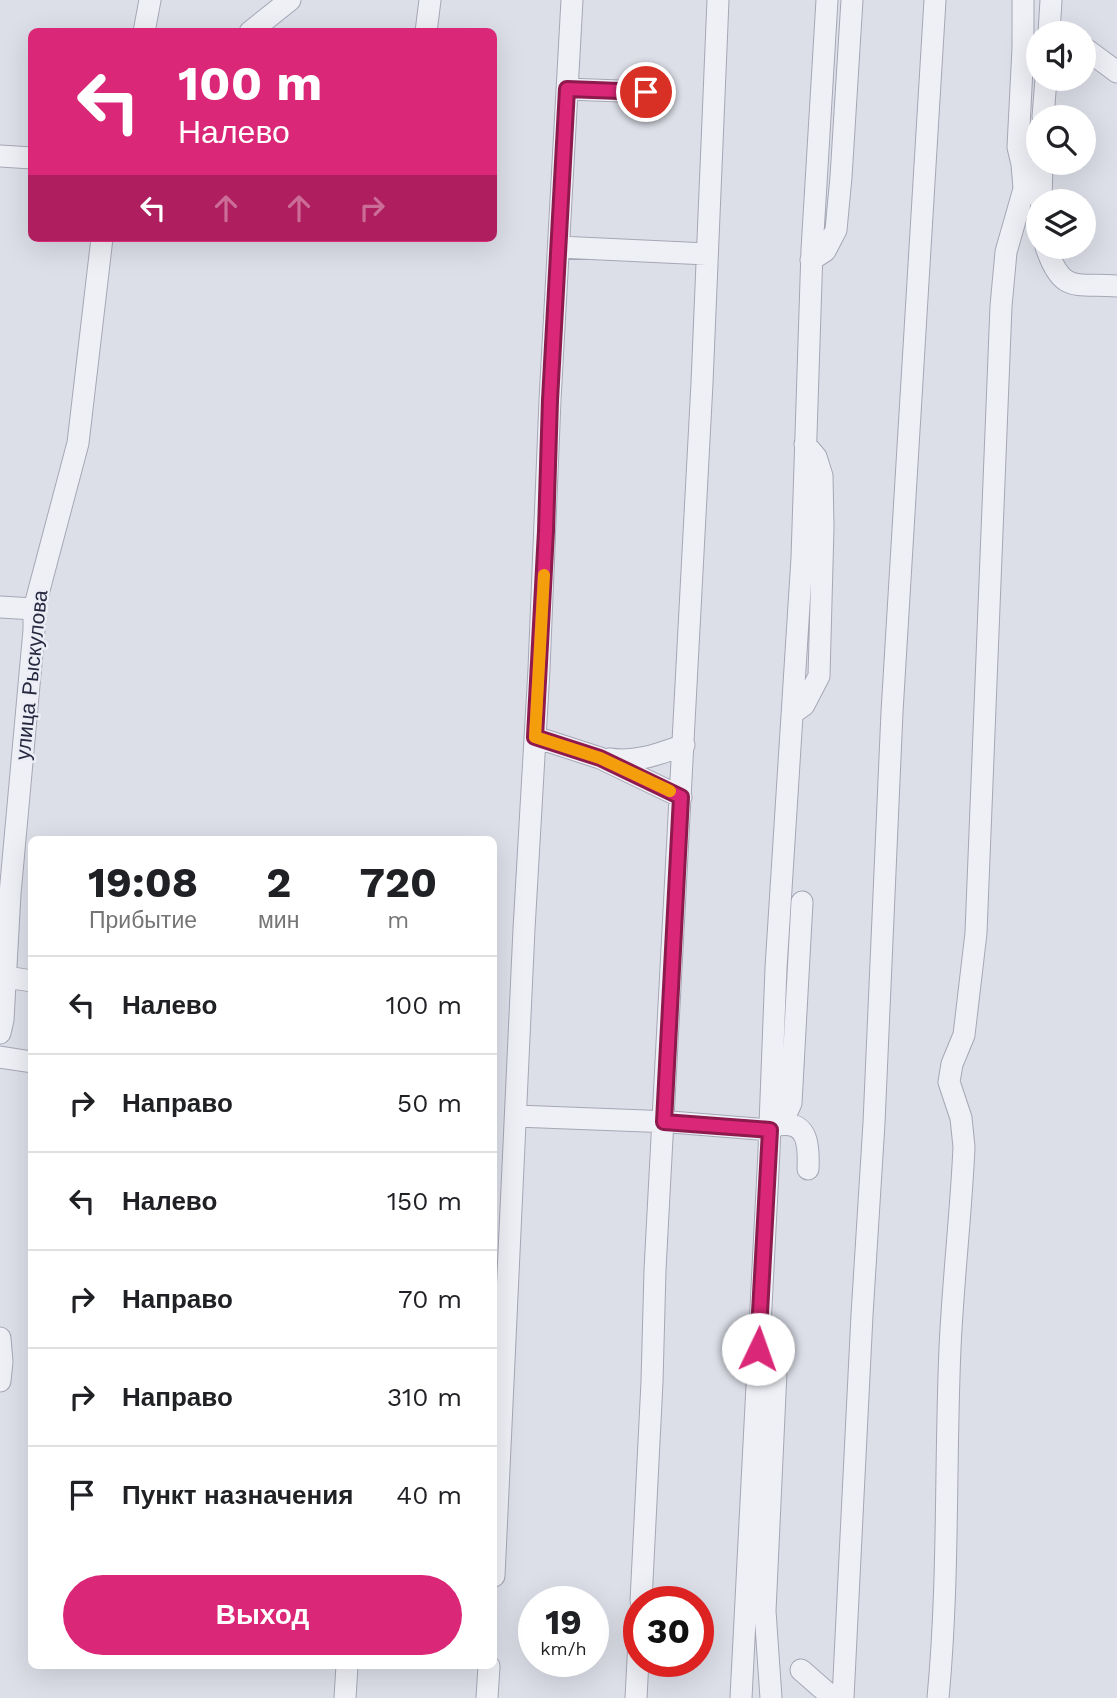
<!DOCTYPE html>
<html lang="ru">
<head>
<meta charset="utf-8">
<style>
  body { margin:0; font-family:"Work Sans",sans-serif; background:#f6f6f6; color:#202124; height:100vh; display:flex; flex-direction:column; font-size:26px; white-space:nowrap }
  * { box-sizing:border-box; margin:0 }
  p { font-size:23px; color:#757577 }
  .icon { flex:none; width:38px; height:38px; fill:none; stroke:currentColor; stroke-width:2; stroke-linecap:round; stroke-linejoin:round }
  .map { position:relative; flex:1; overflow:hidden }
  .side { position:absolute; left:28px; top:836px; width:469px; height:833px; display:flex; flex-direction:column; background:#fff; border-radius:10px; box-shadow:0 7px 28px #0002 }
  .side>* { flex:none }
  .guide { position:absolute; left:28px; top:28px; width:469px; height:214px; border-radius:10px; box-shadow:0 7px 28px #0002; background:#db2777; color:#fff; overflow:hidden }
  .controls { position:absolute; left:1026px; top:21px; display:grid; gap:14px }
  .controls a { display:grid; place-items:center; width:70px; height:70px; border-radius:50%; background:#fff; box-shadow:0 7px 28px #0002; font-size:35px }
  .speed { position:absolute; left:518px; top:1586px; display:flex; gap:14px; font-size:35px; font-weight:700; text-align:center }
  .speed>* { display:grid; place-content:center; width:91px; height:91px; border-radius:50%; background:#fff; box-shadow:0 7px 28px #0002; line-height:1 }
  .speed small { font-size:18px; font-weight:400 }
  .speed .limit { border:10px solid #d22; background:#fff; color:#111 }
  .pin { position:absolute; display:grid; place-items:center; width:60px; height:60px; color:#fff; margin:-30px; border:4px solid #fff; border-radius:50%; box-shadow:0 2px 7px #0007 }
  .me { position:absolute; width:77px; margin:-38px; rotate:3deg; stroke-linejoin:round; filter:drop-shadow(0 0 5px #0008) }
  .turn { display:flex; align-items:center; gap:24px; height:147px; padding:0 35px; font-size:32px }
  .turn .icon { width:91px; height:91px; stroke-width:2.5 }
  .turn b { display:block; font-size:49px; line-height:60px }
  .lanes { display:flex; align-items:center; height:66px; padding:0 35px; background:#0003; justify-content:center; gap:35px; direction:ltr }
  .lanes .off { opacity:.35 }
  .eta { display:flex; justify-content:space-evenly; align-items:center; height:119px; text-align:center }
  .eta b { font-size:42px; font-weight:700; line-height:49px }
  .action { display:flex; gap:14px; margin-top:auto; padding:14px 35px }
  .action a { flex:1; height:80px; border-radius:42px; background:#db2777; color:#fff; font-size:28px; font-weight:700; line-height:80px; text-align:center }
  ul { padding:0; list-style:none }
  li { display:flex; align-items:center; gap:21px; height:98px; padding:0 35px; border-top:2px solid #e0e0e0 }
  li div { flex:1 }
  li b { display:block; font-size:26px }
  li em { font-style:normal }
  .map>svg:first-child { display:block }
  .lines { fill:none; stroke-linecap:round; stroke-linejoin:round }
  .minor-casing { stroke:#a5a7b5; stroke-width:23 }
  .minor { stroke:#eff0f6; stroke-width:21 }
  .route-casing { stroke:#8e194d; stroke-width:18 }
  .route { stroke:#db2777; stroke-width:12 }
  .slow { stroke:#f59e0b; stroke-width:12 }
  .labels { text-anchor:middle; dominant-baseline:central; stroke-width:5; stroke-linejoin:round; paint-order:stroke }
  .street-label { font-size:21px; fill:#25283f; stroke:#ecedf5 }
</style>
</head>
<body>
<div class="map">
<svg width="1117" height="1698" viewBox="0 0 1117 1698">
  <rect width="100%" height="100%" fill="#dcdee8"/>
  <g class="lines">
    <defs>
      <path id="minor" d="M144 32 150 0
        M250 32 290 0
        M426 32 430 0
        M1049 33 1051 0
        M1083 47 1117 72
        M567 89 646 92 653 95
        M1043 117 1046 79
        M0 156 32 158
        M1041 201 1042 163
        M559 247 707 254
        M1046 247C1062 294 1074 283 1117 286
        M811 260 825 251 836 230 841 177 852 0
        M0 607 34 609
        M793 713 804 705 819 676 823 527 822 476 816 457 805 444
        M535 737 600 758 681 797
        M609 759C636 763 659 754 684 745
        M6 977 32 981
        M0 1033 3 1020 10 894 34 630V609L78 443 102 238
        M0 1057 32 1062
        M516 1116 671 1122 770 1130C782 1123 786 1115 791 1103L802 902
        M778 1125C809 1120 809 1147 808 1169
        M759 1325C771 1330 774 1338 777 1350L765 1611 771 1698
        M0 1338 2 1362 0 1381
        M494 1576 524 929 539 669 550 400 572 0
        M641 1601 652 1382 655 1270 702 383 718 0
        M801 1670 833 1698
        M345 1698 347 1666
        M487 1698 489 1666
        M636 1698 639 1641
        M741 1698 769 1151 776 968 802 558 812 250 827 0
        M843 1698 862 1315 874 1123 892 712 935 0
        M938 1698C949 1582 945 1465 950 1348 953 1281 961 1214 964 1147L961 1118 949 1082 952 1064 964 1035 976 933 1001 306 1006 252 1024 189 1022 164 1018 147 1023 48V0"/>
    </defs>
    <!-- minor casing -->
    <use href="#minor" class="minor-casing"/>
    <!-- minor -->
    <use href="#minor" class="minor"/>
  </g>
  <g class="lines">
    <defs>
      <path id="route" d="M646 92 567 89 550 400 546 531 535 737 600 758 681 797 664 1122 770 1130 758 1349"/>
    </defs>
    <!-- route casing -->
    <use href="#route" class="route-casing"/>
    <!-- route -->
    <use href="#route" class="route"/>
    <!-- slow -->
    <path class="slow" d="M544 575 535 737 600 758 670 791"/>
  </g>
  <g class="labels">
    <!-- street labels -->
    <g class="street-label">
      <text transform="translate(31 675) rotate(-84)">улица Рыскулова</text>
    </g>
  </g>
</svg>
<div class="controls">
<a><svg class="icon" aria-label="sound" viewBox="0 0 24 24"><path d="M4 9h4l5-4v14l-5-4H4zM17 9q2 3 0 6"/></svg></a>
<a><svg class="icon" aria-label="search" viewBox="0 0 24 24"><circle cx="10" cy="10" r="6"/><path d="M15 15l6 6"/></svg></a>
<a><svg class="icon" aria-label="layers" viewBox="0 0 24 24"><path d="M12 4l9 5-9 5-9-5zM3 14l9 5 9-5"/></svg></a>
</div>
<div class="speed"><div>19<small>km/h</small></div><div class="limit">30</div></div>
<div class="pin" style="left:646px;top:92px;background:#d93025"><svg class="icon" aria-label="arrive" viewBox="0 0 24 24"><path d="M6 21V4h12l-3 4 3 4H6"/></svg></div>
<svg class="me" style="left:758px;top:1349px" viewBox="-20 -20 40 40"><circle r="19" fill="#fff"/><path d="M0-13L10 11 0 6-10 11z" fill="#db2777"/></svg>
<div class="guide">
<div class="turn"><svg class="icon" aria-label="left" viewBox="0 0 24 24"><path d="M17 20v-9H6M10 6l-5 5 5 5"/></svg><div><b>100 m</b>Налево</div></div>
<div class="lanes"><svg class="icon" aria-label="left" viewBox="0 0 24 24"><path d="M17 20v-9H6M10 6l-5 5 5 5"/></svg><svg class="icon off" aria-label="ahead" viewBox="0 0 24 24"><path d="M12 20V5M6 11l6-6 6 6"/></svg><svg class="icon off" aria-label="ahead" viewBox="0 0 24 24"><path d="M12 20V5M6 11l6-6 6 6"/></svg><svg class="icon off" aria-label="right" viewBox="0 0 24 24"><path d="M7 20v-9h11M14 6l5 5-5 5"/></svg></div>
</div>
<section class="side">
<div class="eta">
<div><b>19:08</b><p>Прибытие</p></div>
<div><b>2</b><p>мин</p></div>
<div><b>720</b><p>m</p></div>
</div>
<ul>
<li><svg class="icon" aria-label="left" viewBox="0 0 24 24"><path d="M17 20v-9H6M10 6l-5 5 5 5"/></svg><div><b>Налево</b></div><em>100 m</em></li>
<li><svg class="icon" aria-label="right" viewBox="0 0 24 24"><path d="M7 20v-9h11M14 6l5 5-5 5"/></svg><div><b>Направо</b></div><em>50 m</em></li>
<li><svg class="icon" aria-label="left" viewBox="0 0 24 24"><path d="M17 20v-9H6M10 6l-5 5 5 5"/></svg><div><b>Налево</b></div><em>150 m</em></li>
<li><svg class="icon" aria-label="right" viewBox="0 0 24 24"><path d="M7 20v-9h11M14 6l5 5-5 5"/></svg><div><b>Направо</b></div><em>70 m</em></li>
<li><svg class="icon" aria-label="right" viewBox="0 0 24 24"><path d="M7 20v-9h11M14 6l5 5-5 5"/></svg><div><b>Направо</b></div><em>310 m</em></li>
<li><svg class="icon" aria-label="arrive" viewBox="0 0 24 24"><path d="M6 21V4h12l-3 4 3 4H6"/></svg><div><b>Пункт назначения</b></div><em>40 m</em></li>
</ul>
<div class="action"><a>Выход</a></div>
</section>
</div>
</body>
</html>
